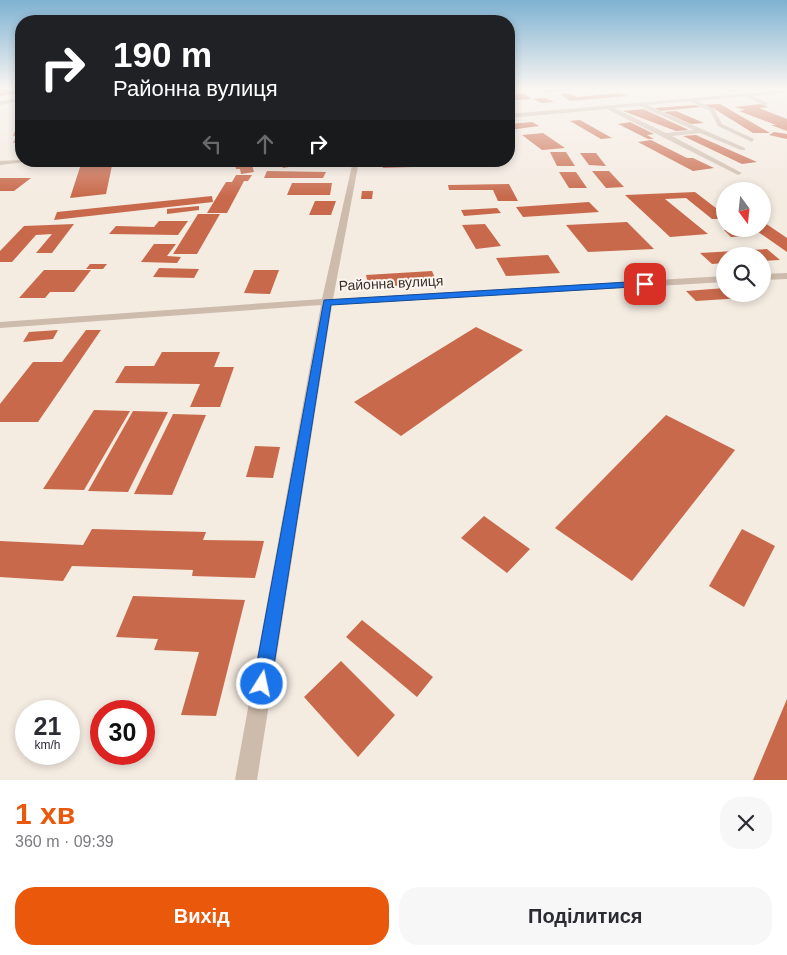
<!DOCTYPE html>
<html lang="uk">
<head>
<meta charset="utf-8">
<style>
  body { margin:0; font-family:Helvetica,sans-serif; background:#f7f7f7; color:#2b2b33; height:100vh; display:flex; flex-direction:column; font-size:19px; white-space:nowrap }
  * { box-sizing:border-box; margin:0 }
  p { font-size:16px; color:#7c7c81 }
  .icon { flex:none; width:28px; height:28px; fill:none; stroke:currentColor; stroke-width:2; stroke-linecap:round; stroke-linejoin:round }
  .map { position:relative; height:780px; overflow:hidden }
  .drawer { display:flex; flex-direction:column; background:#fff; flex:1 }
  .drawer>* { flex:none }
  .banner { position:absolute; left:15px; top:15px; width:500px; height:152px; border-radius:20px; box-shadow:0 2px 8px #0003; background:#202124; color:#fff; overflow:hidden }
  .needle { width:32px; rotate:165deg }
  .fabs { position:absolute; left:716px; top:182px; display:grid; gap:10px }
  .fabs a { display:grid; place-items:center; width:55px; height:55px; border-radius:50%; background:#fff; box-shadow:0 2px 8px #0003; font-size:25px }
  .speed { position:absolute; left:15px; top:700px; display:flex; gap:10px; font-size:25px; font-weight:700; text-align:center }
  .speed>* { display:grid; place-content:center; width:65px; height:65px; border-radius:50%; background:#fff; box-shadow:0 2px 8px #0003; line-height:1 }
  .speed small { font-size:12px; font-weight:400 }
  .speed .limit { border:8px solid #d22; background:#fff; color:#111 }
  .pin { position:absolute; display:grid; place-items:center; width:42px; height:42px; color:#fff; margin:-21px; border-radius:10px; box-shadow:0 2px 8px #0006 }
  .me { position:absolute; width:55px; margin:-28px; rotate:10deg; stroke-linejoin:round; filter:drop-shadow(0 0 4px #0008) }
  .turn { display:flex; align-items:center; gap:18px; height:105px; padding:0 15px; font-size:22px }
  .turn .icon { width:65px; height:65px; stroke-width:2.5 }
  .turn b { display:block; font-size:35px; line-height:42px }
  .lanes { display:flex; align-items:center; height:48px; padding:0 15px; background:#0003; justify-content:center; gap:25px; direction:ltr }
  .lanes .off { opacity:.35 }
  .round { display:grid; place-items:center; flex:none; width:52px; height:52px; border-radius:20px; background:#f7f7f7 }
  .summary { display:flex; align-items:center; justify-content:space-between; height:85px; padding:0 15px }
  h1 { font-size:30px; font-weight:700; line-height:38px; color:#ea580c }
  .cta { display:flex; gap:10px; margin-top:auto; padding:10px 15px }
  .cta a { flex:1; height:58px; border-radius:20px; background:#ea580c; color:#fff; font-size:20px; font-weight:700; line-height:58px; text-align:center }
  .cta a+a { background:#f7f7f7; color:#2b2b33 }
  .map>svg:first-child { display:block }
  .building { fill:#c8694b }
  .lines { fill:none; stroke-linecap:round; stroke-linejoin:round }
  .minor { fill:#cdbbac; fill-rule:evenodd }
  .route { fill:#1a73e8; stroke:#114b97 }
  .labels { text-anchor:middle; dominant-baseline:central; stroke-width:4; stroke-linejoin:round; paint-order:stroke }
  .street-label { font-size:14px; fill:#3b302b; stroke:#fbf5ee }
</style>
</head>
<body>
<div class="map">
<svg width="787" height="780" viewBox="0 0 787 780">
  <rect width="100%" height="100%" fill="#f4ebe1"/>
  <!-- building -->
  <path class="building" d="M0 88H21V93L0 96Z
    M537 88H569V90L544 92Z
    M732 88H746L751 90 731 92 723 89Z
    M523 93 532 99 516 100 509 96Z
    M570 93 576 97 620 93 627 96 570 101 560 94Z
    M545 98 554 102 542 103 533 99Z
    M720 104 770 133H753L713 108H704L698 105Z
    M760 104 768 107 759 108 787 119V131L771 125H776L739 111 745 110 735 107Z
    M695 105 701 107 660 111 655 108Z
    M643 109 689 130 676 131 623 111Z
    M676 111 704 123 691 124 664 112Z
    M580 120 612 138 601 139 570 121Z
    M532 122 539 126 509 130V124Z
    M630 122 654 134 647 135 654 139H648L618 124Z
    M15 131H21V142L13 143 17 135 13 136Z
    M774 132 787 134V139L769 135Z
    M543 133 565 148 542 150 522 135Z
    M696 135 723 147 757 162 742 164 683 136Z
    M651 140 687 158H693L714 168 693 171 638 142Z
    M550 152H566L575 166H557Z
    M580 153H596L606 166 589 165Z
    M82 161H113L106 194 70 198Z
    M234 161H251L254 172 241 174 240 169H236Z
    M280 161H291L294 166 283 168Z
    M402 161H410L412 167 383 168 381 162Z
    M420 161H460L462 165 424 167Z
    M267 171 326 172 323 178H264Z
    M592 171H609L624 187 606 188Z
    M559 172H576L587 188H569Z
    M236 175H252L248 181H244L227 213H207L226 182H232Z
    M0 178H31L14 191H0Z
    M292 183H332L330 195H287Z
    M509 184 518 201H498L493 190H449L448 185Z
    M362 191H373L372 199H361Z
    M695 192 725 215V219H712L686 198 665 199 708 234 670 237 625 195Z
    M212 196 213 202 54 220 57 212Z
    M315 201H336L331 215H309Z
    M589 202 599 212 523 217 516 207Z
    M199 206V210L167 214V209Z
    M497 208 501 213 464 216 461 210Z
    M198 214H220L197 254H173Z
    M159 221H188L178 235 109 234 116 226 154 227Z
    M762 221 787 238V252L754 229H762Z
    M627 222 654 249 588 252 566 225Z
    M74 224 52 253H36L52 234 36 235 12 262H0V251L24 226Z
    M485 224 501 246 476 249 462 225Z
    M724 230H740L747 236 731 237Z
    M154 244H176L167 256 181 257 177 263 141 262Z
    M767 249 780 260 762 261V256H725V263L712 264 700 253Z
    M548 255 560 273 506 276 496 258Z
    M90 264H107L103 269H86Z
    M159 268 199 269 194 278 153 277Z
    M44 270H91L74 292H50L45 298H19Z
    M254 270H279L270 294 244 293Z
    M432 271 437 283 369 288 366 275Z
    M725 288V294H737L743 298 696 301 686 291Z
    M476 327 523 350 401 436 354 402Z
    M58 330 53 339 23 342 29 332Z
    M86 330H101L38 422H0V404L33 362H62Z
    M162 352H220L214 367H234L220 407H190L200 384 115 383 125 366H154Z
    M94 410 130 411 84 490 43 489Z
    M133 411 168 412 128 492 88 491Z
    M173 414 206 415 172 495 134 494Z
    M666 415 735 450 632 581 555 528Z
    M255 446 280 447 273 478 246 477Z
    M484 516 530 549 507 573 461 538Z
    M92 529 206 532 203 540 264 541 255 578 192 576 193 570 72 566 63 581 0 577V541L83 545Z
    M742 529 775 546 744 607 709 586Z
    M133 596 245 600 216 716 181 715 199 652 154 650 158 639 116 637Z
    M362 620 433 677 417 697 346 637Z
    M341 661 395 715 358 757 304 697Z
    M787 699V780H753Z"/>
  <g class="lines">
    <!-- minor -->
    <path class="minor" d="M787 90V92L752 96 768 103 766 106 746 96 697 101 714 109 722 124 754 139 752 142 718 126 710 111 690 101 647 105 745 148V150H741L700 133 672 136 740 172 742 173 738 175 607 109 509 118V114ZM640 106 694 130 666 133 614 108Z
      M21 98V101L0 105V101Z
      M21 160V161H33L0 165V161Z
      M353 161H359L333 299 725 276V282L332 305 257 780H235L321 305 0 328V322L322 299Z
      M787 273V279L762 280V274Z"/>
  </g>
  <!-- sky -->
  <linearGradient id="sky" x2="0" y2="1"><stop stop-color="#7eb2d2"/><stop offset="0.45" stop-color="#faf6f2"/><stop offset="1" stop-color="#faf6f2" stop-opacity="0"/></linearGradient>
  <rect width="787" height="197" fill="url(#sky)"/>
  <!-- route -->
  <path class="route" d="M645 281 649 282V286L331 305 271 684 268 691 262 693 256 691 253 684 324 300Z"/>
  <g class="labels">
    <!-- street labels -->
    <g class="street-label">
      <text transform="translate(391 283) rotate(-3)">Районна вулиця</text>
    </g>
  </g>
</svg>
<div class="fabs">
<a><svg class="needle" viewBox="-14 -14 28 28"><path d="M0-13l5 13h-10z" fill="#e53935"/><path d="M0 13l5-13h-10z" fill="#7c7c81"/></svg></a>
<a><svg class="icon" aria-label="search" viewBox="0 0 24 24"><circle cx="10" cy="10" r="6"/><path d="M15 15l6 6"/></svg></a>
</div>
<div class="speed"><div>21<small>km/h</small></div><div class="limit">30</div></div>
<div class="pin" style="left:645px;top:284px;background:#d93025"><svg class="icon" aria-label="arrive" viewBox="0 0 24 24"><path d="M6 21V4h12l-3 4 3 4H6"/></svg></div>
<svg class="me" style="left:262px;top:684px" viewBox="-20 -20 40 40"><circle r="17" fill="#1a73e8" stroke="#fff" stroke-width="3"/><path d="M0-11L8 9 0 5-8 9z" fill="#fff"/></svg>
<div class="banner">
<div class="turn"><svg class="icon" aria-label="right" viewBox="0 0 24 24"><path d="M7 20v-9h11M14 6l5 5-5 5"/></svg><div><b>190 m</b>Районна вулиця</div></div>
<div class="lanes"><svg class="icon off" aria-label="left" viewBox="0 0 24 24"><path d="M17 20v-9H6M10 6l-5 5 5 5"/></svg><svg class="icon off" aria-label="ahead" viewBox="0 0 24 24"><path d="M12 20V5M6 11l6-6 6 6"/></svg><svg class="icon" aria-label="right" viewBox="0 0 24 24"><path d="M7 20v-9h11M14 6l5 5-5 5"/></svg></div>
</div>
</div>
<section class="drawer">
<div class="summary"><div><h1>1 хв</h1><p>360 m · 09:39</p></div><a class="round"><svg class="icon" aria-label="close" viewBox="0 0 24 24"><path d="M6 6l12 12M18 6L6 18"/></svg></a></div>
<div class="cta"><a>Вихід</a><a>Поділитися</a></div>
</section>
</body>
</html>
